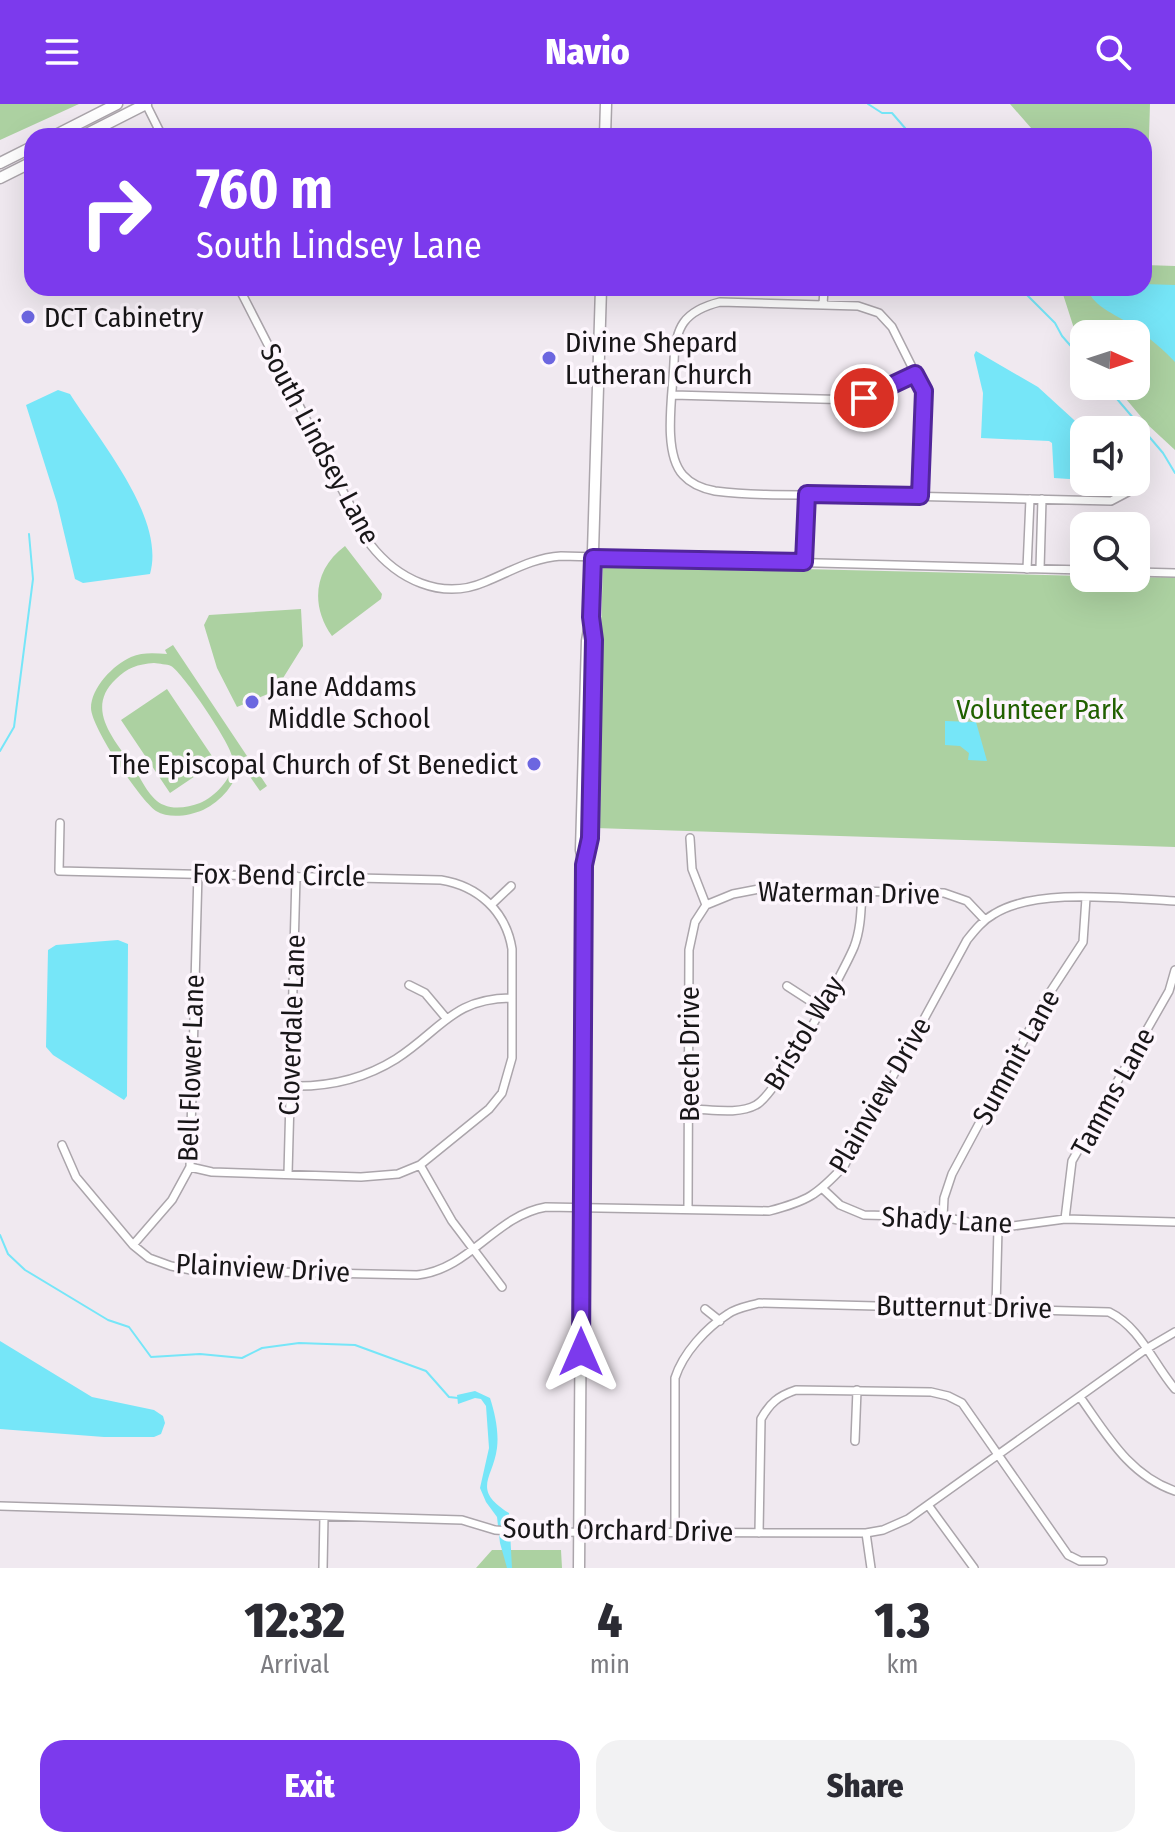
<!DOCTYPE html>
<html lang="en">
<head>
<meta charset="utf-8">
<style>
  body { margin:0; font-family:"Fira Sans Condensed",sans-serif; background:#f2f2f3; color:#2b2b33; height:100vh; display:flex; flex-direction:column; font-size:30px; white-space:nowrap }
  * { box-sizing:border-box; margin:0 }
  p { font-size:26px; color:#7c7c81 }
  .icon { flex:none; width:44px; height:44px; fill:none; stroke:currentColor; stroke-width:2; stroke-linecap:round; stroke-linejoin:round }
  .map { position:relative; height:1464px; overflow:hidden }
  .panel { display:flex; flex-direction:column; background:#fff; flex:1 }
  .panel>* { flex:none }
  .guide { position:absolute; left:24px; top:24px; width:1128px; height:168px; border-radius:24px; box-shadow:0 8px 32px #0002; background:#7c3aed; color:#fff; overflow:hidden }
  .needle { width:52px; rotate:93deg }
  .fabs { position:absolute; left:1070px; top:216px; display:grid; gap:16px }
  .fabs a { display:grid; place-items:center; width:80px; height:80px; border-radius:16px; background:#fff; box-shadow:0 8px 32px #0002; font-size:40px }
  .pin { position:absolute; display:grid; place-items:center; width:68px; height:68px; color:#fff; margin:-34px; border:4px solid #fff; border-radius:50%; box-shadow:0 2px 8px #0007 }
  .me { position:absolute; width:88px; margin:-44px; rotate:0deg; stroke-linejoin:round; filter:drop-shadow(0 0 6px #0008) }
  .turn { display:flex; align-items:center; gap:28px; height:168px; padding:0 40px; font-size:36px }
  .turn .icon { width:104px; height:104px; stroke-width:2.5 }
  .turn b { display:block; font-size:56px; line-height:68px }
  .eta { display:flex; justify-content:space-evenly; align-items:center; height:136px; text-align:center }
  .eta b { font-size:48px; font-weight:800; line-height:56px }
  .action { display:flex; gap:16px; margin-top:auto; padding:16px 40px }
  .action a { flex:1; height:92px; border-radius:24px; background:#7c3aed; color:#fff; font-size:32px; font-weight:800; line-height:92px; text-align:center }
  .action a+a { background:#f2f2f3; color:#2b2b33 }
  header { display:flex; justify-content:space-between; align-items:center; height:104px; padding:0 40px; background:#7c3aed; color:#fff; font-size:36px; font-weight:800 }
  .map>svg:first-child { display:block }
  .green { fill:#acd1a1; fill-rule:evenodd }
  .water { fill:#76e6f8 }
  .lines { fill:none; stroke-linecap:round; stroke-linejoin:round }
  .stream { stroke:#76e6f8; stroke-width:2 }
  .street-casing { stroke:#aba5ab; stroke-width:10 }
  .secondary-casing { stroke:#aba5ab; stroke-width:13 }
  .street { stroke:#fff; stroke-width:7 }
  .secondary { stroke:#fff; stroke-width:10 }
  .route-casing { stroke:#51269a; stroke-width:20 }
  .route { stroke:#7c3aed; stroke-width:14 }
  .poi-dot { fill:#6c66e0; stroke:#fdf6fd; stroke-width:3 }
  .labels { text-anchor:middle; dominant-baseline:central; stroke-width:7; stroke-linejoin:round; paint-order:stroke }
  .poi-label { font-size:28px; fill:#181618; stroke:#fdf6fd; text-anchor:start }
  .street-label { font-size:28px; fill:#181618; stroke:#fdf6fd }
  .park-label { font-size:28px; fill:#216000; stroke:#fdf6fd }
</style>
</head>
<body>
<header><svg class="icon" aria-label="menu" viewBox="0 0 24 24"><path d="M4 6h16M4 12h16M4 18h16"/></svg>Navio<svg class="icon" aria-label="search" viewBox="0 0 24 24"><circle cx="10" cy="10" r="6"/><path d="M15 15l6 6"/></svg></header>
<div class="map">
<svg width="1175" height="1464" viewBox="0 0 1175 1464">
  <rect width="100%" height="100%" fill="#f0e9f0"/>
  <!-- green -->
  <path class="green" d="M0 0H79L0 36Z
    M1010 0H1150L1145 161 1175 162V346L1148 321 1115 282H1136V230H1084V246L1079 240 1061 184H1144V32H1038Z
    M345 442 382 490 381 495 332 532C310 501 314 465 345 442Z
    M603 460 1084 472V474L1175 473V743L595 724Z
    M301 505 303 542 275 587 237 603 217 564 204 521 209 511Z
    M173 541 267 682 260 687 241 660C235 680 222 697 203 706 189 712 169 715 156 707 140 696 91 623 91 604 91 584 113 561 131 553 142 548 155 549 167 550L165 546ZM154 559C159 560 167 560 171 562 183 569 230 639 232 652 236 672 216 692 200 699 189 703 175 706 164 701 150 696 142 676 134 664 115 636 84 605 116 575 127 564 138 560 154 559Z
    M167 585 216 658 170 689 121 616Z
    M492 1446H561L562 1464H476Z"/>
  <!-- water -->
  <path class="water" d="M1144 180 1175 181V258C1164 246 1149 234 1136 224 1119 211 1094 205 1087 184H1144Z
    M976 247 1038 283 1085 326 1084 376 1054 374 1052 339 1049 337 981 334 983 289 974 251Z
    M58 286 70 290C99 336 166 414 150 470L83 479 75 475 57 399 26 301Z
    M945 617 976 618 987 657 968 656 969 649 960 642 945 641Z
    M105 837 118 836 128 840 127 992 124 996 53 951 46 943 48 846 56 841Z
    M0 1237 92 1293 154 1306 163 1312 165 1319 161 1330 154 1333H104L0 1325Z
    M475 1287 490 1294C495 1309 499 1328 497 1344 493 1375 471 1385 509 1409L512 1464H507L500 1439 497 1413 486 1398 480 1384 489 1344 486 1302 481 1295 475 1294 458 1300 457 1291Z"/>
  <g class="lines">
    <!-- stream -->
    <path class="stream" d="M868 0 882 9H892L905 24 902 32
      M1020 184 1055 219 1062 232 1084 257
      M1106 282 1163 349 1175 369
      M0 647 14 623 33 475 29 430
      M0 1131 8 1150 25 1166 108 1216 129 1223 151 1253 200 1250 242 1254 262 1244 299 1239 355 1241 426 1267 449 1293 458 1294"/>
    <defs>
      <path id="street" d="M146 0 162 32
        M239 184 370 440C397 475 441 497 485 478 512 467 532 454 561 452L1084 466
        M823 201 824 184
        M673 291 858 296 915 270
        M920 392 924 287 892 223 879 209 858 202 720 198C684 207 675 223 674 258 673 289 662 348 683 371 691 380 704 385 715 387 763 393 813 390 861 391 945 393 1028 395 1111 397L1128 388
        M804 458 807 390
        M1027 465 1030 395
        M1040 465 1042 395
        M1136 468 1175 469
        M60 719 59 767 441 776C478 782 506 807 512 845V954L502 989 489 1005 420 1061 398 1070 361 1073 212 1068 190 1063
        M690 734 692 765 706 801
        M492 800 511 782
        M706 801 733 790 759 785 944 789 967 797 985 816
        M409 881 425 889 446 914
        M787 882 821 904
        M291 982C328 983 364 975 396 955 441 926 453 894 512 894
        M689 1005C709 1005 738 1011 756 1001 777 990 843 869 854 843 861 825 861 806 862 787
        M62 1041 76 1073 133 1141 149 1154 171 1162 191 1166 417 1171C471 1165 494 1112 546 1103L769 1107C808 1097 817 1091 844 1062L967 836C975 826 983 816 994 810 1037 783 1125 795 1175 797
        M420 1061 452 1117 502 1183
        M288 1070 296 772
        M823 1085 840 1101 864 1111 943 1113 998 1124 1065 1115 1175 1118
        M688 1103 689 846 695 818 706 801
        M943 1113 944 1094 952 1070 1047 893 1083 838 1086 794
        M1065 1115 1072 1057 1169 887 1175 866
        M133 1141 172 1096 190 1063 198 769
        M996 1204 998 1124
        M705 1205 720 1217
        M1080 1293C1107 1331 1129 1371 1175 1387
        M855 1337 857 1286
        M928 1401 974 1464
        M0 1402 462 1416 495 1426 524 1428 866 1429 883 1426 908 1415 1146 1245 1175 1228
        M675 1428V1274C683 1249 706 1224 728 1210 736 1204 749 1202 759 1199L1109 1208C1140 1223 1153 1259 1175 1285
        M759 1429 761 1315C770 1299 778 1292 796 1286L931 1288 948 1292 962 1299 1068 1451 1080 1457H1103
        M866 1429 871 1464
        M323 1464 324 1412"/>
      <path id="secondary" d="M54 32 117 0
        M83 32 146 0
        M605 32 606 0
        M0 59 32 43
        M0 74 32 58
        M585 759 589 746 594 540
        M579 1464 584 761 581 746 587 537 591 513 601 184"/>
    </defs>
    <!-- street casing -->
    <use href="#street" class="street-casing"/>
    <!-- secondary casing -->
    <use href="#secondary" class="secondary-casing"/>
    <!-- street -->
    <use href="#street" class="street"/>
    <!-- secondary -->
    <use href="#secondary" class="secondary"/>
  </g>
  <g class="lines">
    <defs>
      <path id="route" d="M581 1248 584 761 590 734 594 536 591 513 593 454 804 458 807 390 920 392 924 287 915 270 864 294"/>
    </defs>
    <!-- route casing -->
    <use href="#route" class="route-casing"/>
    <!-- route -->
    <use href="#route" class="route"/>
  </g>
  <!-- markers -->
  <g class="poi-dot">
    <circle cx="28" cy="213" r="8"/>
    <circle cx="549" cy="254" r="8"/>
    <circle cx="252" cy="598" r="8"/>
    <circle cx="534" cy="660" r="8"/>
  </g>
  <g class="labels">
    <!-- poi labels -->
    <g class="poi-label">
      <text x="44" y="213">DCT Cabinetry</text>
      <text x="565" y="238">Divine Shepard<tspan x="565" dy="32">Lutheran Church</tspan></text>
      <text x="268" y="582">Jane Addams<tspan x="268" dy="32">Middle School</tspan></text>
      <text x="518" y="660" text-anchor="end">The Episcopal Church of St Benedict</text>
    </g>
    <!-- street labels -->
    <g class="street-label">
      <text transform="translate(320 340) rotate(62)">South Lindsey Lane</text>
      <text transform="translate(279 771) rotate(1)">Fox Bend Circle</text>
      <text transform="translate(849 789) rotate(1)">Waterman Drive</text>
      <text transform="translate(292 921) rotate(-88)">Cloverdale Lane</text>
      <text transform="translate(804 929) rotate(-59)">Bristol Way</text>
      <text transform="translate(689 950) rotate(-90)">Beech Drive</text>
      <text transform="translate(1016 953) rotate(-61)">Summit Lane</text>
      <text transform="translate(191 964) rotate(-88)">Bell Flower Lane</text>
      <text transform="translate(1113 988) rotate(-61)">Tamms Lane</text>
      <text transform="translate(880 991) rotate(-60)">Plainview Drive</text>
      <text transform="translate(947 1116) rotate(3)">Shady Lane</text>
      <text transform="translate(263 1164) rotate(3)">Plainview Drive</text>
      <text transform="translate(964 1203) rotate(1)">Butternut Drive</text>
      <text transform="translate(618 1426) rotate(1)">South Orchard Drive</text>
    </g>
    <!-- park labels -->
    <g class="park-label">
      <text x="1040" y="605">Volunteer Park</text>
    </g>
  </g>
</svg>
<div class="fabs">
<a><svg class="needle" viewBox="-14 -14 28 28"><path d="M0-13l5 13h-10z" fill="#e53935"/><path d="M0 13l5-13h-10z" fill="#7c7c81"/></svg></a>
<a><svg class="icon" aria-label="sound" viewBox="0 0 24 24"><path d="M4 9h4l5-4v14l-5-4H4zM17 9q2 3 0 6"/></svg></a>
<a><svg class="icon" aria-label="search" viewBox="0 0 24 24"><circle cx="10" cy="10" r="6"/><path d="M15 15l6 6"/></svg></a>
</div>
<div class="pin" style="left:864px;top:294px;background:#d93025"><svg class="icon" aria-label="arrive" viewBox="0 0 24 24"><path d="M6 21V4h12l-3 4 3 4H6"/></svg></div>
<svg class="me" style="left:581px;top:1248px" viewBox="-20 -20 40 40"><path d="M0-17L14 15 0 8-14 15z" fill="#7c3aed" stroke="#fff" stroke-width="4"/></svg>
<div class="guide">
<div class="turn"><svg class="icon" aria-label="right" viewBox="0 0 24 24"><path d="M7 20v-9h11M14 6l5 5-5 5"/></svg><div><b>760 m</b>South Lindsey Lane</div></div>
</div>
</div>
<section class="panel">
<div class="eta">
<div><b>12:32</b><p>Arrival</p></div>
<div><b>4</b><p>min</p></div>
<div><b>1.3</b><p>km</p></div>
</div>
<div class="action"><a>Exit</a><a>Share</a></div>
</section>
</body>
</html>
